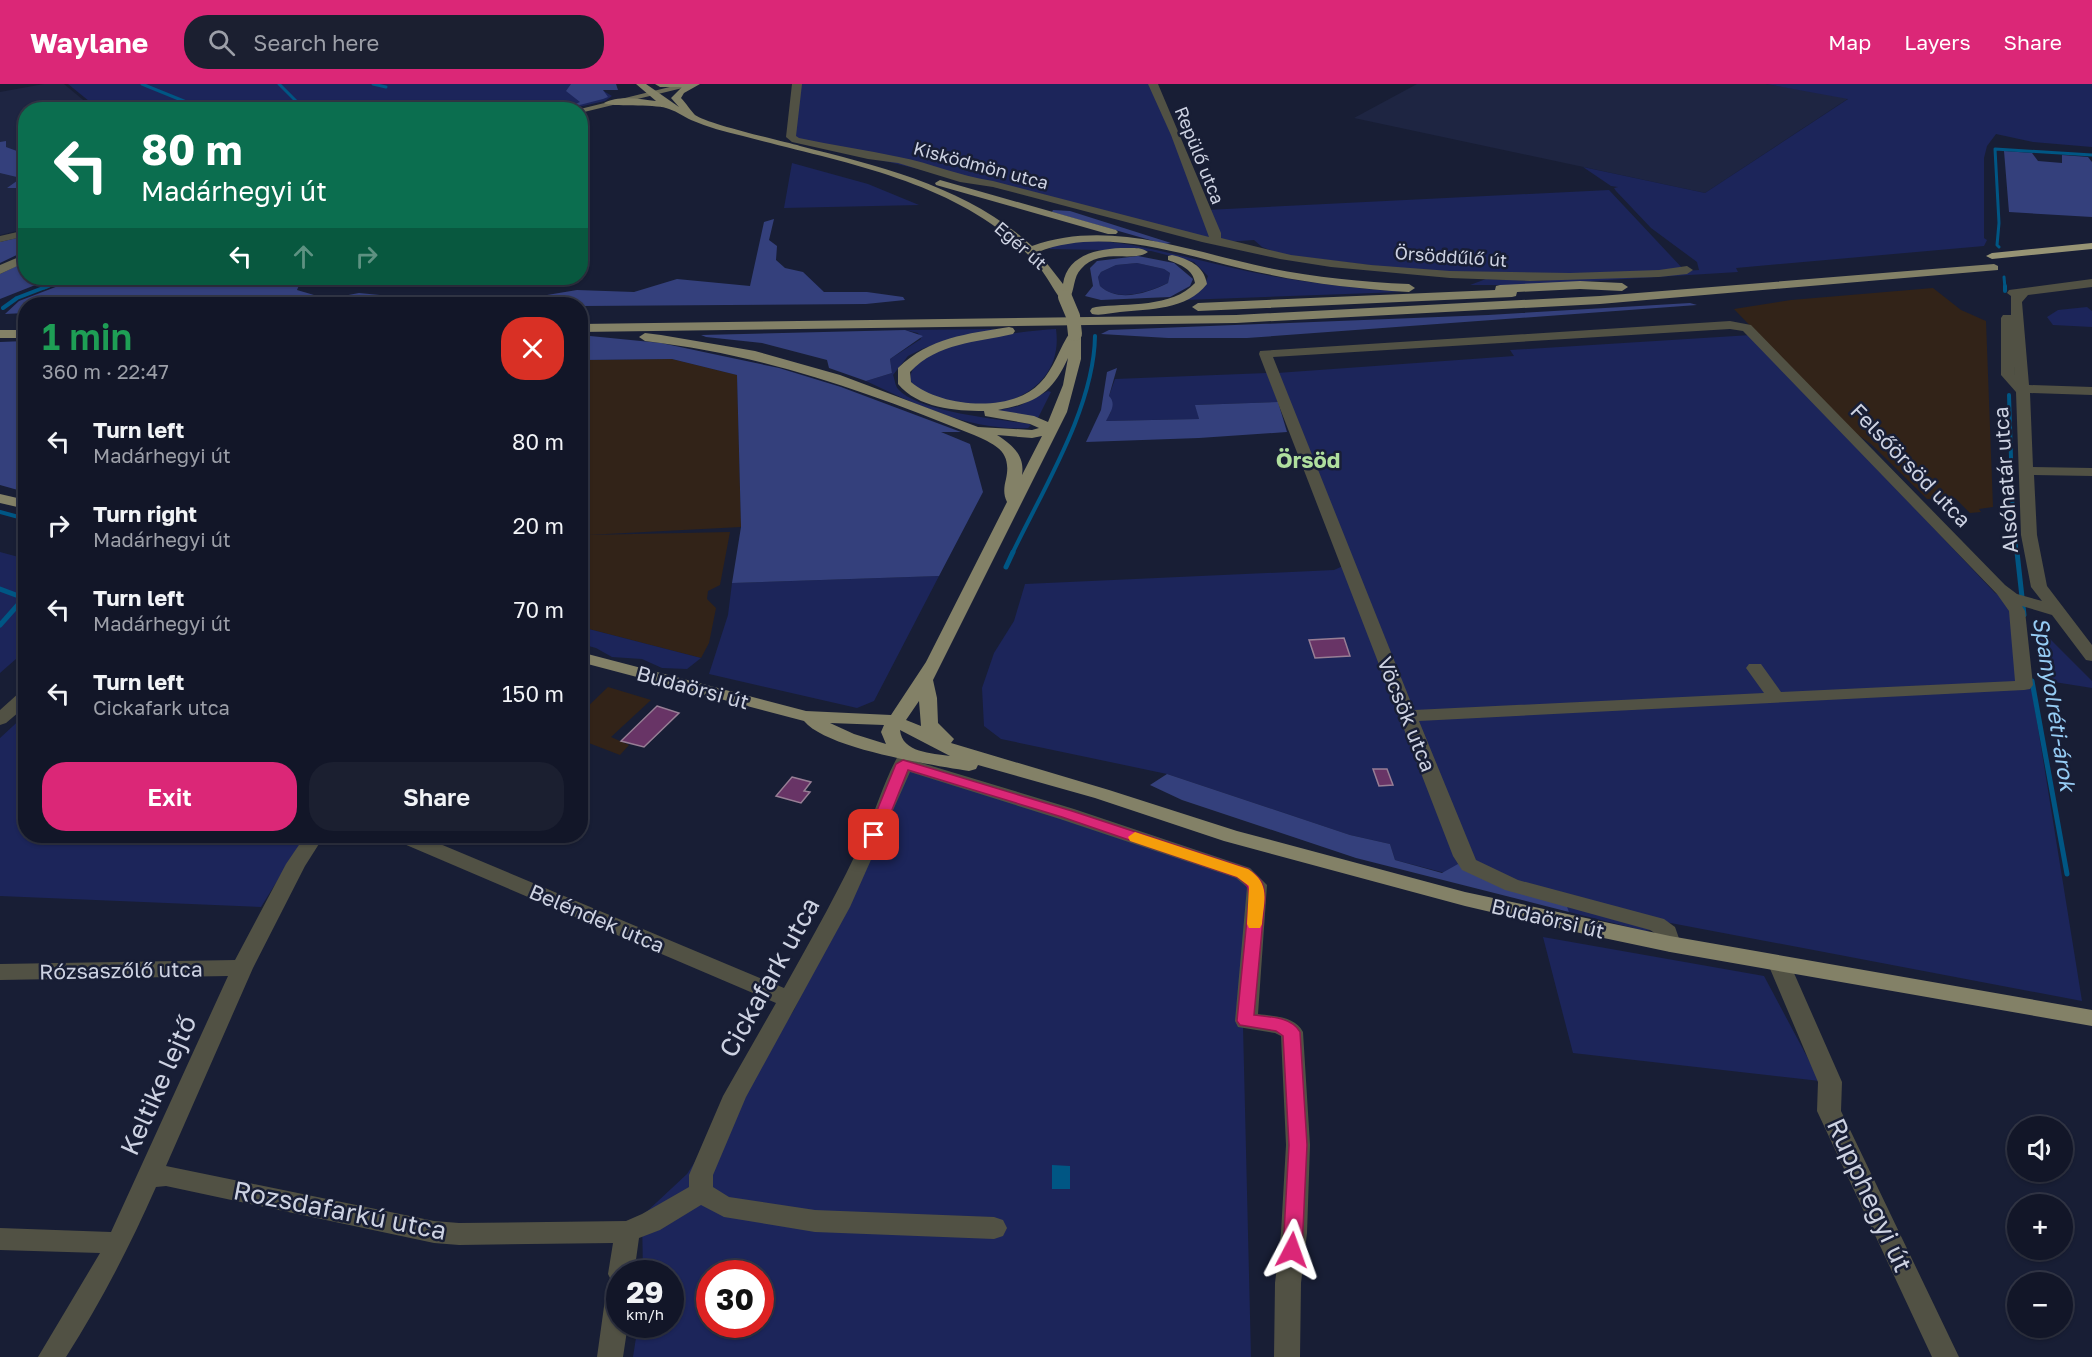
<!DOCTYPE html>
<html lang="en">
<head>
<meta charset="utf-8">
<style>
  body { margin:0; font-family:"Golos Text",sans-serif; background:#1b1f30; color:#f1f3f6; height:100vh; display:flex; flex-direction:column; font-size:22px; white-space:nowrap }
  * { box-sizing:border-box; margin:0 }
  p { font-size:20px; color:#9c9fa8 }
  .icon { flex:none; width:33px; height:33px; fill:none; stroke:currentColor; stroke-width:2; stroke-linecap:round; stroke-linejoin:round }
  .map { position:relative; flex:1; overflow:hidden }
  .details { position:absolute; left:18px; top:213px; width:570px; height:546px; display:flex; flex-direction:column; background:#121628; border-radius:24px; box-shadow:0 2px 4px #0004,0 0 0 2px #313545 }
  .details>* { flex:none }
  .hud { position:absolute; left:18px; top:18px; width:570px; height:183px; border-radius:24px; box-shadow:0 2px 4px #0004,0 0 0 2px #313545; background:#0b6e4f; color:#fff; overflow:hidden }
  .tools { position:absolute; left:2007px; top:1032px; display:grid; gap:12px }
  .tools a { display:grid; place-items:center; width:66px; height:66px; border-radius:50%; background:#121628; box-shadow:0 2px 4px #0004,0 0 0 2px #313545; font-size:30px }
  .speed { position:absolute; left:606px; top:1176px; display:flex; gap:12px; font-size:30px; font-weight:700; text-align:center }
  .speed>* { display:grid; place-content:center; width:78px; height:78px; border-radius:50%; background:#121628; box-shadow:0 2px 4px #0004,0 0 0 2px #313545; line-height:1 }
  .speed small { font-size:15px; font-weight:400 }
  .speed .limit { border:9px solid #d22; background:#fff; color:#111 }
  .pin { position:absolute; display:grid; place-items:center; width:51px; height:51px; color:#fff; margin:-26px; border-radius:12px; box-shadow:0 3px 9px #0006 }
  .me { position:absolute; width:66px; margin:-33px; rotate:4deg; stroke-linejoin:round; filter:drop-shadow(0 0 4px #0008) }
  .turn { display:flex; align-items:center; gap:21px; height:126px; padding:0 24px; font-size:27px }
  .turn .icon { width:78px; height:78px; stroke-width:2.5 }
  .turn b { display:block; font-size:42px; line-height:51px }
  .lanes { display:flex; align-items:center; height:57px; padding:0 24px; background:#0003; justify-content:center; gap:30px; direction:ltr }
  .lanes .off { opacity:.35 }
  .round { display:grid; place-items:center; flex:none; width:63px; height:63px; border-radius:24px; background:#1b1f30 }
  .summary { display:flex; align-items:center; justify-content:space-between; height:102px; padding:0 24px }
  h1 { font-size:36px; font-weight:600; line-height:45px; color:#1e9e55 }
  .primary-button { display:flex; gap:12px; margin-top:auto; padding:12px 24px }
  .primary-button a { flex:1; height:69px; border-radius:24px; background:#db2777; color:#fff; font-size:24px; font-weight:600; line-height:69px; text-align:center }
  .primary-button a+a { background:#1b1f30; color:#f1f3f6 }
  ul { padding:0; list-style:none }
  li { display:flex; align-items:center; gap:18px; height:84px; padding:0 24px }
  li div { flex:1 }
  li b { display:block; font-size:22px }
  li em { font-style:normal }
  header { display:flex; align-items:center; gap:36px; box-sizing:border-box; height:84px; padding:0 30px; background:#db2777; color:#fff }
  header strong { font-size:28px }
  nav { display:flex; gap:33px; margin-inline-start:auto; font-size:21px }
  .search { width:420px; height:54px; background:#1b1f30; display:flex; align-items:center; gap:15px; box-sizing:border-box; padding:0 21px; border-radius:24px; color:#9c9fa8; font-size:22px }
  .map>svg:first-child { display:block }
  .commercial { fill:#322318 }
  .built { fill:#1e2542 }
  .green { fill:#1c255a; fill-rule:evenodd }
  .forest { fill:#34407c; fill-rule:evenodd }
  .water { fill:#005684 }
  .lines { fill:none; stroke-linecap:round; stroke-linejoin:round }
  .stream-far2 { stroke:#005684; stroke-width:3 }
  .stream-far1 { stroke:#005684; stroke-width:4 }
  .stream { stroke:#005684; stroke-width:5 }
  .building { fill:#683466; stroke:#977e95; stroke-width:1.5 }
  .street { fill:#515144; fill-rule:evenodd }
  .secondary { fill:#6d6c58; fill-rule:evenodd }
  .primary { fill:#838167; fill-rule:evenodd }
  .highway { fill:#979475; fill-rule:evenodd }
  .primary-bridge { stroke:#838167; stroke-width:14 }
  .route { fill:#db2777; stroke:#8e194d; stroke-width:1.5 }
  .slow { fill:#f59e0b }
  .labels { text-anchor:middle; dominant-baseline:central; stroke-width:5; stroke-linejoin:round; paint-order:stroke }
  .far-street-label { font-size:18px; fill:#cdd2e2; stroke:#181e35 }
  .street-label { font-size:21px; fill:#cdd2e2; stroke:#181e35 }
  .far-district-label { font-size:22px; font-weight:bold; fill:#b0df9e; stroke:#181e35 }
  .water-label { font-size:22px; font-style:italic; fill:#96ccf4; stroke:#181e35 }
  .near-street-label { font-size:26px; fill:#cdd2e2; stroke:#181e35 }
</style>
</head>
<body>
<header>
<strong>Waylane</strong>
<div class="search"><svg class="icon" aria-label="search" viewBox="0 0 24 24"><circle cx="10" cy="10" r="6"/><path d="M15 15l6 6"/></svg>Search here</div>
<nav><a>Map</a><a>Layers</a><a>Share</a></nav>
</header>
<div class="map">
<svg width="2092" height="1273" viewBox="0 0 2092 1273">
  <rect width="100%" height="100%" fill="#181e35"/>
  <!-- commercial -->
  <path class="commercial" d="M1933 204 1961 226 1986 237 1993 423 1979 425 1981 428 1970 429 1955 414 1927 415 1871 360 1848 344 1734 225 1791 216Z
    M672 275 737 291 741 443 587 451 730 448 720 501 708 507 707 515 716 524 709 559 701 574 581 543V276Z
    M608 603 651 616 611 653 629 661 620 671 581 656V629Z"/>
  <!-- built -->
  <path class="built" d="M44 0H64L94 25 26 26 25 145 0 151V8Z
    M1417 0H1766L1849 14 1705 109 1354 34Z"/>
  <!-- green -->
  <path class="green" d="M68 0H600L602 6 612 12 605 17 565 26H100Z
    M797 0H1153L1206 126 1609 106 1684 186 1535 194 1454 191 1283 171 1262 163 1254 156 1226 158 796 56 794 23Z
    M1766 0H2092V63L2033 58 1996 50 1987 62 1984 74V154L1987 156 1984 162 1736 184 1738 188 1527 201H1470L1486 195 1538 197 1699 186 1697 178 1651 144 1616 107 1614 104 1618 103 1611 102 1583 83 1705 109 1848 15Z
    M792 79 868 100 919 121 784 124Z
    M1085 156C1136 158 1183 173 1233 184 1288 197 1344 203 1401 208L1184 216 1204 203 1208 192 1194 178 1151 167 1050 165 1048 162Z
    M1137 179 1164 185 1170 189 1168 199C1148 208 1119 219 1100 202L1098 193 1101 188 1116 181Z
    M2087 223 2092 227V243L2053 241 2047 233 2058 226Z
    M997 245 947 256 922 265 908 272 893 291C895 296 895 301 898 305 918 328 998 335 1029 340L1031 341 1028 344C970 347 917 321 866 297L892 289 890 275 921 255 918 249 905 246Z
    M1056 245C1066 315 977 340 927 309 920 305 913 303 910 295 911 284 919 276 929 270 957 255 1024 247 1056 245Z
    M1751 251 1995 509 2018 520 2082 917 1660 837 1651 846 1645 847 1569 828 1565 820 1395 776 1390 760 1350 751 1167 690 1001 655 984 642 982 604 994 569 1014 537 1025 500 1334 486 1352 478 1277 289 1514 272 1510 266Z
    M1267 289 1278 318 1196 321 1199 335 1105 337 1111 328 1109 312 1115 295Z
    M1048 307 1051 308 1038 334 995 327 1019 322Z
    M0 468 26 475 25 567 0 589Z
    M939 492 874 617 857 624 709 590 728 531 732 499Z
    M581 543 701 574 687 585 662 584 642 575 612 573 596 564 581 560Z
    M2039 551 2047 552 2092 597V604L2048 597Z
    M25 631 26 752H305L261 823 0 812V654Z
    M909 681 1249 786 1243 942 1251 1273H633L638 1241 670 1240V1190L643 1189 642 1132 687 1090 794 926ZM710 1190H760V1240H710Z
    M1543 853 1764 892 1820 997 1573 969Z"/>
  <!-- forest -->
  <path class="forest" d="M571 0H616L618 6H603L608 13 603 15 564 25 580 18 566 7Z
    M6 57V63L25 70V104H7L21 94 0 89V58Z
    M2004 67 2032 69 2038 77 2062 79V71L2088 73 2092 78V133L2009 128Z
    M1053 126 1070 127 1171 159 1164 160 1052 128Z
    M774 135 769 156 777 162 776 176 785 184 803 188 824 208H867L903 213 905 216 866 220 581 222 26 220 25 229 5 230 19 217 79 194H302L297 206 314 211 343 212 359 209 432 216 495 211 541 212 577 206 634 208 677 195 750 202 764 138Z
    M25 152V167L0 179V158Z
    M1138 172 1174 179 1193 195 1190 202 1170 213 1101 216 1085 212 1093 202 1090 184 1097 177ZM1137 179 1164 185 1170 189 1168 199C1148 209 1118 219 1100 202L1098 193 1101 188 1116 181Z
    M25 178 26 194H53L0 215V190Z
    M1690 219 1697 221 1247 254H1168L1101 250 1109 246 1488 231Z
    M905 246 923 252 890 275 892 289 866 297 829 284 827 276 762 259 706 253 701 251Z
    M580 251 661 259 779 284 841 303 961 348H941L970 360 983 408 939 492 732 499 741 443 737 291 672 275 581 276Z
    M25 257H26L25 408 0 401V258Z
    M1117 284 1109 312C1117 320 1110 329 1106 337L1199 335 1195 321 1278 318 1287 348 1199 354 1086 358 1101 326 1107 288Z
    M1167 690 1350 751 1390 760 1395 776 1442 789 1458 780 1484 795 1566 820 1569 828 1356 774 1182 716 1150 701Z"/>
  <!-- water -->
  <path class="water" d="M1052 1081 1070 1082V1105H1052Z"/>
  <g class="lines">
    <!-- stream-far2 -->
    <path class="stream-far2" d="M142 0 206 26
      M279 0 305 26
      M373 0 386 3
      M1999 163 1997 161 1999 139 1995 65 2092 71
      M2004 193 2005 204
      M44 204 69 194"/>
    <!-- stream-far1 -->
    <path class="stream-far1" d="M2005 202V207
      M3 224 17 214 48 202
      M2009 311 2013 436
      M0 428 26 435
      M2015 455 2017 470
      M1012 470C1043 405 1094 324 1095 252"/>
    <!-- stream -->
    <path class="stream" d="M2017 468 2024 531
      M1006 483 1013 468
      M0 505 24 514 0 541
      M2032 597 2067 790"/>
  </g>
  <!-- building -->
  <path class="building" d="M1344 554 1350 572 1315 574 1309 556Z
    M657 622 679 629 644 663 621 657Z
    M1373 685H1387L1393 701 1379 702Z
    M792 693 811 698 804 707 810 708 801 719 776 712Z"/>
  <g class="lines">
    <!-- street -->
    <path class="street" d="M792 0H802L796 52 799 54C832 61 866 66 899 73 931 79 959 92 993 97L1209 153 1171 51 1148 0H1158L1221 149V154L1291 171 1371 181 1450 187 1570 189 1659 186 1687 182 1693 186 1687 190 1659 193 1530 197 1450 194 1331 183 1280 175 1202 158 993 103 960 98 898 79 868 75 792 58 786 53Z
      M26 146V152L0 158V152Z
      M2092 195V203L2028 211 2022 218 2029 301 2092 303V311L2030 309 2033 383 2092 384V392L2034 391 2037 451 2047 502 2092 561V577L2086 576 2052 531 2022 522 2025 527 2033 601 2030 605 2024 606 1419 637 1476 776 1518 796 1664 835 1675 843 1681 860 1677 865 1670 868 1663 865 1658 851 1650 846 1505 806 1462 786 1453 772 1259 270 1260 267 1730 237 1751 241 2005 501 2017 510 2042 517 2031 503 2021 451 2016 308 2001 291V234L2003 231H2011V212L2007 209 2009 206ZM1730 245 1743 247 1997 510 2009 527 2015 597 1781 608 1761 580H1749L1746 584 1764 609 1414 626 1273 273ZM2014 259 2015 292V291Z
      M26 607V622L6 639 0 641V626L20 608Z
      M908 665 915 667 917 671 915 677 1074 725 1250 784 1267 801 1258 930C1273 932 1295 932 1303 948L1310 1061 1307 1149 1301 1199 1300 1273H1274L1275 1199 1281 1149 1286 1061 1281 952 1275 949 1238 943 1235 937 1247 803 1236 794 1060 735 910 688 850 823 746 1013 713 1091V1103L729 1113 815 1126 994 1133 1003 1136 1007 1144 1003 1152 994 1155 815 1148 724 1133 701 1121 660 1146 639 1154 634 1190H620V1240H628L623 1273H597L607 1201 610 1194 608 1190 613 1159 459 1161 434 1159 166 1102 156 1103C130 1162 101 1218 66 1273H38L100 1169 0 1166V1144L111 1148 228 892 0 896V880L235 876 286 780 305 752H324L305 782 253 884 166 1082 434 1137 459 1139 626 1137 642 1130 689 1103V1091L723 1012 776 919 397 757 394 752H421L784 904C812 854 841 803 865 750 877 723 886 691 901 667Z
      M1779 872 1787 874 1790 880 1842 998 1841 1027 1959 1273H1932L1817 1027 1818 998 1768 880 1771 874Z"/>
    <!-- secondary -->
    <path class="secondary" d="M682 0H699L580 29V26H576Z
      M26 170V178L0 190V181Z"/>
    <!-- primary -->
    <path class="primary" d="M636 0H646L679 23 671 14 682 3H660L655 0H700L684 9 681 14C686 19 691 27 695 31 707 40 782 57 800 62 882 83 968 103 1032 162 1110 134 1191 168 1269 184 1315 193 1362 198 1409 200L1415 204 1409 208C1362 205 1314 200 1267 190 1194 176 1112 140 1038 168L1063 200C1067 170 1100 164 1126 164 1133 164 1142 163 1148 168 1134 179 1100 163 1081 185 1073 193 1075 206 1069 216H1061C1052 203 1045 189 1035 178 962 97 843 79 743 52 725 48 708 43 691 36 683 32 674 26 666 24 654 20 610 23 604 19 618 11 641 15 656 17Z
      M940 96 1116 146 1118 148 1116 150H1108L936 101 935 99Z
      M1172 171C1188 175 1204 181 1207 200 1187 226 1149 225 1120 228 1111 229 1100 232 1092 230L1090 227 1092 224 1096 223C1127 219 1172 224 1195 199 1193 185 1181 181 1168 176V172Z
      M1994 180 1998 182V186L1600 220 1236 239 580 248V240L1236 231 1600 212Z
      M1580 197 1622 199 1628 203 1622 207 1580 205 1517 208 1516 212 1512 213 1198 227 1192 223 1198 219 1495 206 1496 202 1500 201Z
      M1009 243 1013 244 1015 247 1013 250C975 259 939 258 910 288L911 298C940 323 1011 330 1040 299 1054 285 1059 264 1071 247H1079L1081 250V275L1067 328 933 596 937 614 938 639 954 655 951 659 1109 706 1237 747 1465 808 1670 852 2092 926V942L1670 868 1580 849 1465 822 1224 757 1095 714 978 681 976 685 969 687C932 681 827 665 804 637L580 578V568L806 627 891 631 926 578 1007 418C1003 410 1004 403 1006 395 1012 367 996 361 974 351 863 306 764 271 645 257L639 253 645 249 661 251 755 267 840 291 978 343 1032 346 1039 344 1030 340 985 332 984 327C955 327 918 324 898 300V284C930 253 967 250 1009 243ZM1068 274 1063 301 1048 338 1034 332 998 326C1035 319 1052 310 1068 274ZM997 351 1032 354 1042 352 1022 391C1025 372 1013 361 997 351ZM919 617 921 642 906 636ZM830 639 884 641 881 648 886 660 854 650ZM900 646 950 672C932 669 902 669 900 646Z
      M0 246H26V254H0Z
      M0 410 26 416V425L0 419Z"/>
    <!-- highway -->
    <path class="highway" d="M2092 159V165L1992 175 1986 172 1992 169Z"/>
    <!-- primary-bridge -->
    <path class="primary-bridge" d="M1065 213 1073 232 1075 250"/>
  </g>
  <!-- route -->
  <path class="route" d="M903 676 1072 727 1248 785C1261 794 1264 799 1265 814L1254 931C1270 933 1292 933 1300 948L1307 1061 1302 1166 1299 1172 1292 1174 1285 1172 1283 1166 1289 1061 1283 952 1276 947 1240 941 1237 937 1249 814C1249 802 1247 800 1237 793L1062 733 908 686 882 751 874 756 869 755 867 751 896 680Z"/>
  <!-- slow -->
  <path class="slow" d="M1135 748 1248 785C1271 800 1264 816 1262 840L1260 844H1249L1247 840 1249 802 1237 793 1130 757 1128 753Z"/>
  <g class="labels">
    <!-- far-street labels -->
    <g class="far-street-label">
      <text transform="translate(1200 71) rotate(68)">Repülő utca</text>
      <text transform="translate(981 81) rotate(15)">Kisködmön utca</text>
      <text transform="translate(1021 161) rotate(41)">Egér út</text>
      <text transform="translate(1451 172) rotate(4)">Örsöddűlő út</text>
    </g>
    <!-- street labels -->
    <g class="street-label">
      <text transform="translate(1911 381) rotate(46)">Felsőörsöd utca</text>
      <text transform="translate(2005 396) rotate(-94)">Alsóhatár utca</text>
      <text transform="translate(693 603) rotate(15)">Budaörsi út</text>
      <text transform="translate(1407 630) rotate(68)">Vöcsök utca</text>
      <text transform="translate(597 834) rotate(23)">Beléndek utca</text>
      <text transform="translate(1548 834) rotate(13)">Budaörsi út</text>
      <text transform="translate(121 886) rotate(-1)">Rózsaszőlő utca</text>
    </g>
    <!-- far-district labels -->
    <g class="far-district-label">
      <text x="1308" y="375">Örsöd</text>
    </g>
    <!-- water labels -->
    <g class="water-label">
      <text transform="translate(2055 620) rotate(81)">Spanyolréti-árok</text>
    </g>
    <!-- near-street labels -->
    <g class="near-street-label">
      <text transform="translate(769 893) rotate(-61)">Cickafark utca</text>
      <text transform="translate(158 1001) rotate(-66)">Keltike lejtő</text>
      <text transform="translate(1870 1111) rotate(65)">Rupphegyi út</text>
      <text transform="translate(340 1126) rotate(11)">Rozsdafarkú utca</text>
    </g>
  </g>
</svg>
<div class="tools">
<a><svg class="icon" aria-label="sound" viewBox="0 0 24 24"><path d="M4 9h4l5-4v14l-5-4H4zM17 9q2 3 0 6"/></svg></a>
<a>+</a>
<a>−</a>
</div>
<div class="speed"><div>29<small>km/h</small></div><div class="limit">30</div></div>
<div class="pin" style="left:874px;top:751px;background:#d93025"><svg class="icon" aria-label="arrive" viewBox="0 0 24 24"><path d="M6 21V4h12l-3 4 3 4H6"/></svg></div>
<svg class="me" style="left:1292px;top:1166px" viewBox="-20 -20 40 40"><path d="M0-17L14 15 0 8-14 15z" fill="#db2777" stroke="#fff" stroke-width="4"/></svg>
<div class="hud">
<div class="turn"><svg class="icon" aria-label="left" viewBox="0 0 24 24"><path d="M17 20v-9H6M10 6l-5 5 5 5"/></svg><div><b>80 m</b>Madárhegyi út</div></div>
<div class="lanes"><svg class="icon" aria-label="left" viewBox="0 0 24 24"><path d="M17 20v-9H6M10 6l-5 5 5 5"/></svg><svg class="icon off" aria-label="ahead" viewBox="0 0 24 24"><path d="M12 20V5M6 11l6-6 6 6"/></svg><svg class="icon off" aria-label="right" viewBox="0 0 24 24"><path d="M7 20v-9h11M14 6l5 5-5 5"/></svg></div>
</div>
<section class="details">
<div class="summary"><div><h1>1 min</h1><p>360 m · 22:47</p></div><a class="round" style="background:#d93025;color:#fff"><svg class="icon" aria-label="close" viewBox="0 0 24 24"><path d="M6 6l12 12M18 6L6 18"/></svg></a></div>
<ul>
<li><svg class="icon" aria-label="left" viewBox="0 0 24 24"><path d="M17 20v-9H6M10 6l-5 5 5 5"/></svg><div><b>Turn left</b><p>Madárhegyi út</p></div><em>80 m</em></li>
<li><svg class="icon" aria-label="right" viewBox="0 0 24 24"><path d="M7 20v-9h11M14 6l5 5-5 5"/></svg><div><b>Turn right</b><p>Madárhegyi út</p></div><em>20 m</em></li>
<li><svg class="icon" aria-label="left" viewBox="0 0 24 24"><path d="M17 20v-9H6M10 6l-5 5 5 5"/></svg><div><b>Turn left</b><p>Madárhegyi út</p></div><em>70 m</em></li>
<li><svg class="icon" aria-label="left" viewBox="0 0 24 24"><path d="M17 20v-9H6M10 6l-5 5 5 5"/></svg><div><b>Turn left</b><p>Cickafark utca</p></div><em>150 m</em></li>
</ul>
<div class="primary-button"><a>Exit</a><a>Share</a></div>
</section>
</div>
</body>
</html>
